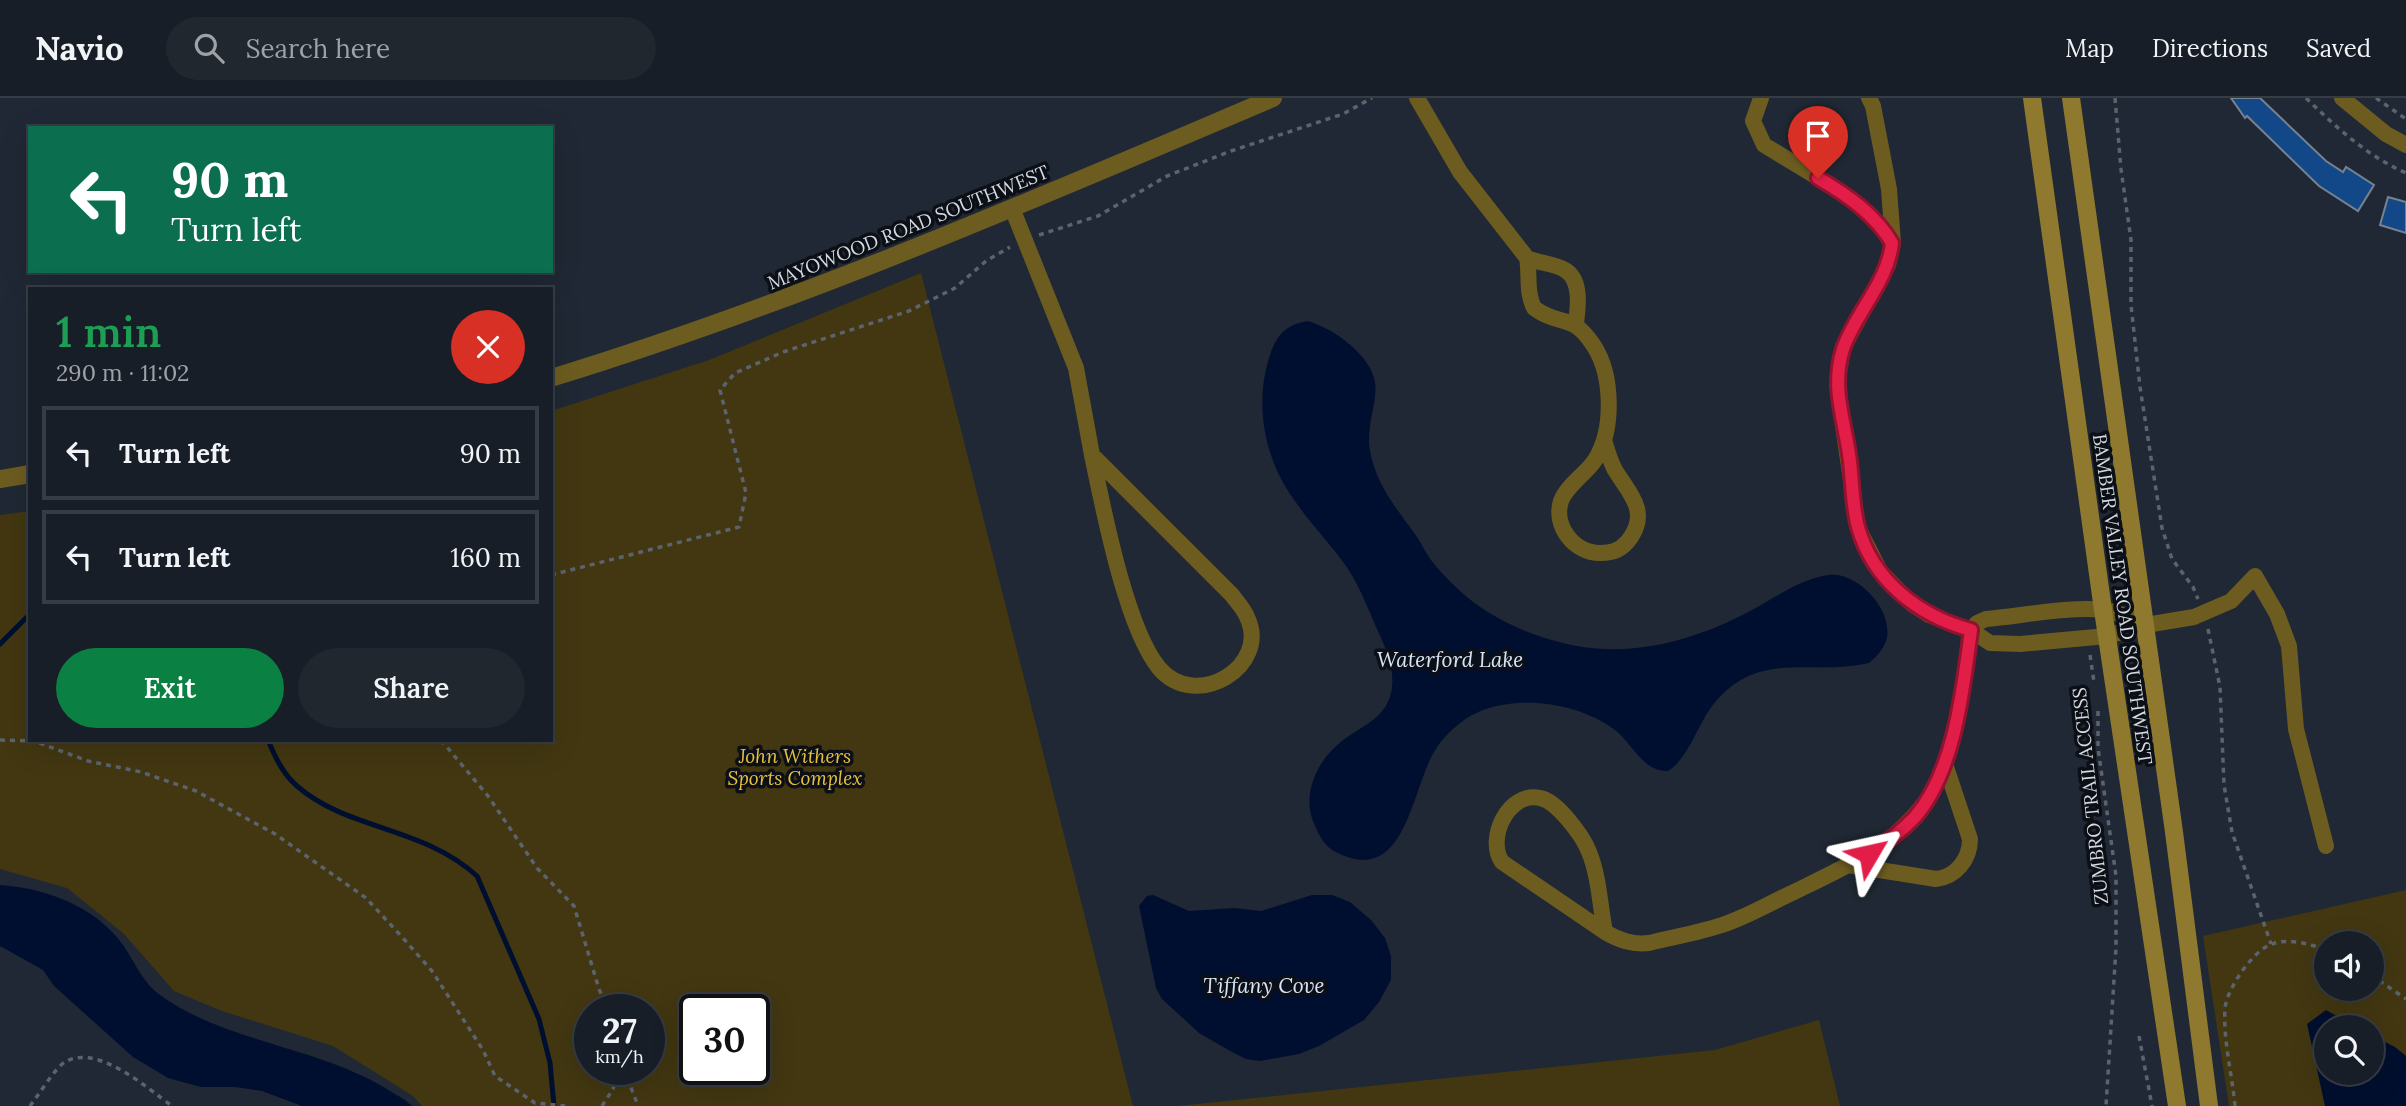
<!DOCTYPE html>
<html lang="en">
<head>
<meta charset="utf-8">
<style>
  body { margin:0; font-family:Lora,serif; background:#20272f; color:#f1f3f6; height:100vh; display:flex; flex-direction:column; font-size:26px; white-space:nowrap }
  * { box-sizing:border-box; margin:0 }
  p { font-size:23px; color:#9ea2a7 }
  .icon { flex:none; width:38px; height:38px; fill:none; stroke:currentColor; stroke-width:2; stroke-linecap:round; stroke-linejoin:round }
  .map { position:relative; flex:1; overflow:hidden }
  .side { position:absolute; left:28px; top:189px; width:525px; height:455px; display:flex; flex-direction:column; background:#171e27; border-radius:0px; box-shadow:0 7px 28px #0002,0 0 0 2px #363c44 }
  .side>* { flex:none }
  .guide { position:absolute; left:28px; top:28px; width:525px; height:147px; border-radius:0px; box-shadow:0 7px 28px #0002,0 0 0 2px #363c44; background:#0b6e4f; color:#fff; overflow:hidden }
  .tools { position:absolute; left:2314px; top:833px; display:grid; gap:14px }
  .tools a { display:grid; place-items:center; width:70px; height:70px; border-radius:50%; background:#171e27; box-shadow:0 7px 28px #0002,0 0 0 2px #363c44; font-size:35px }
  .speed { position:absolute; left:574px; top:896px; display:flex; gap:14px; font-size:35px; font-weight:700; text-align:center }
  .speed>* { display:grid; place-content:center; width:91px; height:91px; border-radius:50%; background:#171e27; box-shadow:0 7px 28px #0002,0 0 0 2px #363c44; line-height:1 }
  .speed small { font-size:18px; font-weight:400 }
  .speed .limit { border:4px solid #111; border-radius:10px; background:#fff; color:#111 }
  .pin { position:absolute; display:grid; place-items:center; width:60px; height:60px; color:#fff; margin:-72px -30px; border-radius:50% 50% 50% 0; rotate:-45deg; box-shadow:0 0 7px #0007 }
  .pin .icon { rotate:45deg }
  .me { position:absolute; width:77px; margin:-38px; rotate:54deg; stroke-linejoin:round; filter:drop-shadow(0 0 5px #0008) }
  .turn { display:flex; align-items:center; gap:24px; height:147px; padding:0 28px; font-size:32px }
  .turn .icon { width:91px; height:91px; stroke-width:2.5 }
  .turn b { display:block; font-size:49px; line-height:60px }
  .round { display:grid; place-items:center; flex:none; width:74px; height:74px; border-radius:37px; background:#20272f }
  .overview { display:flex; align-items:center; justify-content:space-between; height:119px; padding:0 28px }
  h1 { font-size:42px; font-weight:600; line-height:52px; color:#1e9e55 }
  .cta { display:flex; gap:14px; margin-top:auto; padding:14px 28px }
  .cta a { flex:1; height:80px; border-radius:42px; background:#0b8043; color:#fff; font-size:28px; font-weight:600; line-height:80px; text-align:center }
  .cta a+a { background:#20272f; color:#f1f3f6 }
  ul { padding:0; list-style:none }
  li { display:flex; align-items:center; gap:21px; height:94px; margin:0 14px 10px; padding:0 14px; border:4px solid #363c44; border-radius:0px }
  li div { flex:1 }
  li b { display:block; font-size:26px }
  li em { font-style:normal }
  header { display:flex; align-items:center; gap:42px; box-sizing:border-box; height:98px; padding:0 35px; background:#171e27; border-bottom:2px solid #363c44 }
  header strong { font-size:33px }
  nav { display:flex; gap:38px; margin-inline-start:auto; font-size:24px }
  .search { width:490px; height:63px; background:#20272f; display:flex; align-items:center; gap:18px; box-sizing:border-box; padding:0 24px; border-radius:38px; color:#9ea2a7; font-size:26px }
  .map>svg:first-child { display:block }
  .green { fill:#423711; fill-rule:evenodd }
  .water { fill:#000f2f }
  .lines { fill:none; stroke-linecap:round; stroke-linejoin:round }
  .stream { stroke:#000f2f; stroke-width:5 }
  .building { fill:#124887; stroke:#778291; stroke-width:2 }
  .path { stroke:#5b636e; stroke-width:3.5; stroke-dasharray:5 5; stroke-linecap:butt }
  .minor { stroke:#6d5c20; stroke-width:16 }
  .tertiary { stroke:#6d5c20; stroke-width:18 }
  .secondary { stroke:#8f792e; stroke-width:18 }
  .route-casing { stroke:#92132f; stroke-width:18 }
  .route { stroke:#e11d48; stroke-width:12 }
  .labels { text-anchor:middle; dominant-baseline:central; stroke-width:7; stroke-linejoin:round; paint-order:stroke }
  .street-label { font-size:19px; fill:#d4dae2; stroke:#0c1016 }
  .park-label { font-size:19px; font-style:italic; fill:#e6c13d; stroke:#0c1016 }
  .water-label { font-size:21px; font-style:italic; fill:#d6e4f7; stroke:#0c1016 }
</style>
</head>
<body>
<header>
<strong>Navio</strong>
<div class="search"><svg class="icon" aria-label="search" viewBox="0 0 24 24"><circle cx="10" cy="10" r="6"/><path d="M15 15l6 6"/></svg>Search here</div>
<nav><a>Map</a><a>Directions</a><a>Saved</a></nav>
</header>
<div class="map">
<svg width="2406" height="1008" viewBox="0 0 2406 1008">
  <rect width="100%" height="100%" fill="#1f2834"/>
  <!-- green -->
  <path class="green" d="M921 175 1133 1008H422L413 998 333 948 222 913 174 893 123 835 67 790 0 771V417L30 413V642H551V313L709 262ZM590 912H649V971H590ZM695 912H754V971H695Z
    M2406 792V1008H2229L2203 838ZM2326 845H2371V891H2326ZM2326 929H2371V975H2326Z
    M1819 922 1840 1008H1178L1715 952Z"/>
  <!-- water -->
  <path class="water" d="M1308 223C1332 230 1367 254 1374 280 1380 300 1365 328 1370 353 1376 386 1396 410 1415 436 1422 446 1427 458 1435 467 1468 507 1509 531 1559 544 1625 562 1693 544 1752 512 1776 499 1802 480 1829 477 1858 474 1892 511 1887 540 1884 551 1877 558 1869 565 1809 579 1755 549 1710 611 1697 629 1687 662 1668 673 1643 674 1632 645 1615 632 1578 603 1507 594 1467 620 1454 629 1442 640 1434 654 1411 693 1405 792 1334 753 1323 747 1318 735 1313 723 1302 695 1318 661 1342 643 1357 631 1377 624 1387 606 1400 581 1387 552 1376 529 1368 510 1359 488 1348 471 1332 447 1311 427 1295 403 1265 363 1254 308 1269 260 1276 238 1284 227 1308 223Z
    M0 787C42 790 86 805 115 837 132 855 139 882 160 897 218 939 294 946 358 976 375 983 390 993 405 1002L412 1008H302L262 993 235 989H201L168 980 133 959 54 888 43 872 0 848Z
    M1153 797 1189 813 1235 810 1261 813 1312 797H1332L1350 804 1371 822 1385 840 1391 858V882L1379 904 1364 922 1319 948 1299 956 1260 963 1246 961 1232 954 1199 935 1162 901 1156 890 1139 808 1147 798Z
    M2326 912 2356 929H2326V975H2371V937L2395 949 2406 958V1008H2325L2307 926Z"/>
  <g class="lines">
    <!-- stream -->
    <path class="stream" d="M0 546 30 516
      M268 642C275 659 283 676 297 688 347 732 422 728 477 778L539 921 550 965 554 1008"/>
  </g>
  <!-- building -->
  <path class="building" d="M2231 0H2260L2326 63 2343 74 2346 69 2374 87 2358 113 2319 88 2247 18 2245 20Z
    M2388 99 2406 104V135L2380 127Z"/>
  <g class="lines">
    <!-- path -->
    <path class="path" d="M2115 0 2121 71 2131 142V207L2140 289 2162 430 2172 461 2193 489 2198 501
      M2306 0C2336 29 2367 58 2406 75
      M2376 0 2406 21
      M1039 137 1098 118 1167 78 1231 53 1343 16 1372 0
      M551 477 739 429 746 395 720 292 735 275 783 254 909 213 955 190 986 163 1010 149
      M2208 531 2220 589 2224 687 2232 734 2271 846
      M2090 557 2094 584
      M2098 613V650L2116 778V850L2106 1008
      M0 642 34 643 88 663 141 674 196 693 275 736 366 800 403 840 432 873 483 952 495 978 535 1005 565 1008
      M441 642 488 698 537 770 574 808 599 891 608 912
      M2371 877 2406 901
      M2139 938 2152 1008
      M624 971 638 1008
      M30 1008C38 998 55 970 65 964 97 945 147 990 172 1008
      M602 1008 613 991 619 971
      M2235 1008C2232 975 2223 943 2225 910 2227 891 2253 852 2272 846 2288 840 2311 846 2326 852"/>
    <!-- minor -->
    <path class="minor" d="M1417 0 1460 74 1527 160C1530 177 1526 194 1534 210 1561 230 1571 213 1594 248 1613 278 1614 332 1595 362 1586 376 1567 387 1561 403 1553 428 1574 455 1600 455 1614 455 1623 451 1631 439 1649 412 1628 394 1615 372 1610 363 1607 352 1604 342
      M1761 0 1753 23 1764 47 1840 93 1863 111 1885 133 1893 145
      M1869 0 1873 8 1889 91 1893 145 1888 167 1843 250 1837 286 1858 430 1880 473 1912 506 1929 517 1971 532 1990 545 2020 546 2107 538 2146 527 2194 519 2231 503 2255 478 2277 516 2289 548 2296 631 2326 748
      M2342 0 2386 36 2406 47
      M1012 110 1076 270 1092 357
      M1527 160C1538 165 1556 166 1565 172 1582 182 1578 209 1576 225
      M1092 357 1232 497C1237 504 1244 511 1247 519 1271 568 1196 614 1159 570 1126 530 1103 410 1092 357Z
      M1971 532 1977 525 1986 521C2021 518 2071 508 2104 512 2119 514 2132 521 2146 527
      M1848 767 1936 781C1956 779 1970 761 1970 741L1945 666
      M1605 834C1600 808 1599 778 1589 754 1583 738 1557 703 1540 700 1508 693 1486 741 1502 764L1605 834C1619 842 1632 847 1649 845 1673 839 1698 835 1722 827 1747 819 1770 805 1794 794 1849 767 1905 743 1936 687 1956 652 1966 573 1971 532"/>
    <!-- tertiary -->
    <path class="tertiary" d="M551 280C799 204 1035 101 1273 0
      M0 381 30 376"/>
    <!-- secondary -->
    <path class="secondary" d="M2032 0 2103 512 2177 1008
      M2071 0 2174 734 2209 1008"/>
  </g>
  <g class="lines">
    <defs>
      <path id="route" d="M1818 80C1847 97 1875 116 1892 145 1888 184 1856 214 1843 251 1832 286 1842 315 1848 350 1853 376 1851 403 1858 429 1873 483 1919 518 1971 532 1963 591 1955 673 1915 719 1901 734 1885 745 1869 756"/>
    </defs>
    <!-- route casing -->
    <use href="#route" class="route-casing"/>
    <!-- route -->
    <use href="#route" class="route"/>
  </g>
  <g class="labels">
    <!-- street labels -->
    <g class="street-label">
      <text transform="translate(908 129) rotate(-22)">MAYOWOOD ROAD SOUTHWEST</text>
      <text transform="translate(2123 501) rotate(82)">BAMBER VALLEY ROAD SOUTHWEST</text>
      <text transform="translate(2090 698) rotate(-96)">ZUMBRO TRAIL ACCESS</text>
    </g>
    <!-- park labels -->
    <g class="park-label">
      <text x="795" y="658">John Withers<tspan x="795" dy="22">Sports Complex</tspan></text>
    </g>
    <!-- water labels -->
    <g class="water-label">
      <text x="1450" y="561">Waterford Lake</text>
      <text x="1264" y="887">Tiffany Cove</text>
    </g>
  </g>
</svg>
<div class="tools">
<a><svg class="icon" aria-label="sound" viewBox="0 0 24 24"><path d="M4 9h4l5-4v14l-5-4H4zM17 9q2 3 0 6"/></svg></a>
<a><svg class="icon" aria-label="search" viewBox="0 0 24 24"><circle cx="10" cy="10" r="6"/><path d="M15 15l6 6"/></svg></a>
</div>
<div class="speed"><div>27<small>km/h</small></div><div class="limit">30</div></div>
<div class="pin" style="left:1818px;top:80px;background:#d93025"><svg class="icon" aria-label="arrive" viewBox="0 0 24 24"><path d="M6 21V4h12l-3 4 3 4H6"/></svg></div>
<svg class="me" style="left:1869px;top:756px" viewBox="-20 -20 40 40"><path d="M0-17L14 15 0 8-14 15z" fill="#e11d48" stroke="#fff" stroke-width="4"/></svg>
<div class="guide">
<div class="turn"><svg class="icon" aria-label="left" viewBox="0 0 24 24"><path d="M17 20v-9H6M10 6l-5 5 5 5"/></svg><div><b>90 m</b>Turn left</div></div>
</div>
<section class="side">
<div class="overview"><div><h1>1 min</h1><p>290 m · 11:02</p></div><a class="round" style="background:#d93025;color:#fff"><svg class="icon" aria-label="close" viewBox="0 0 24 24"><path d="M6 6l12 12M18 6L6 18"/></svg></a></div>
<ul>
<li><svg class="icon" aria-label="left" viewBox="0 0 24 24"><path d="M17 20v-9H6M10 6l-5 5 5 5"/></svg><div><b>Turn left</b></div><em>90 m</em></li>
<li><svg class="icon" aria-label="left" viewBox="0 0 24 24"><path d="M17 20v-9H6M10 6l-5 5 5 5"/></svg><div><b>Turn left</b></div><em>160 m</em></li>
</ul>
<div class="cta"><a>Exit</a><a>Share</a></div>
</section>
</div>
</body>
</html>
